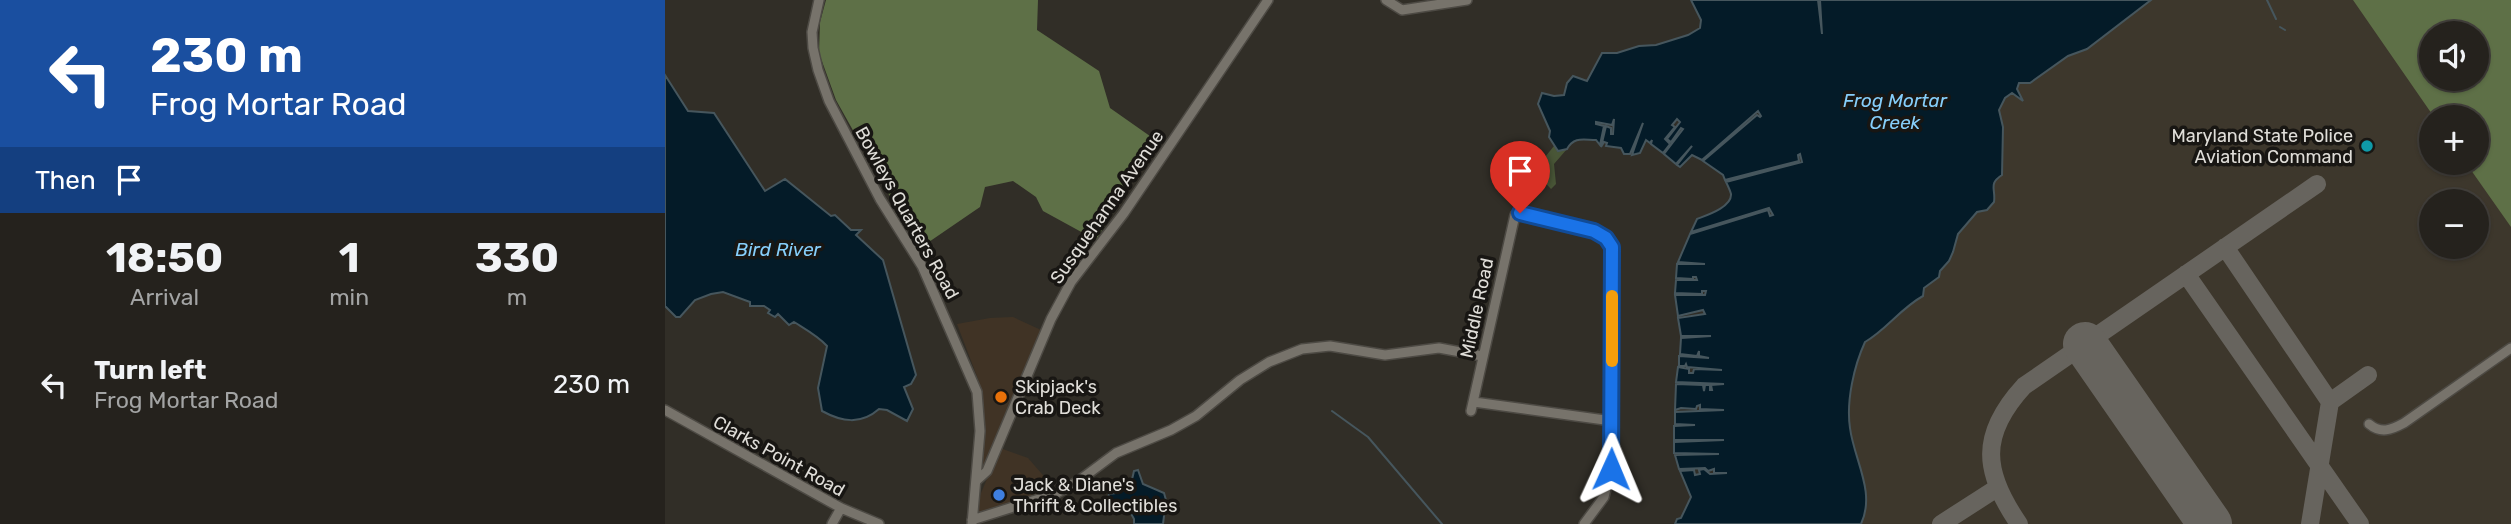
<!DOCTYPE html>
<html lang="en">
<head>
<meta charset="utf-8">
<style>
  body { margin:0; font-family:Rubik,sans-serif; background:#312f2a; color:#f1f3f6; height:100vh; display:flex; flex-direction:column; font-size:26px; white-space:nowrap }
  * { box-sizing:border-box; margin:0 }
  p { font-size:23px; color:#a3a4a4 }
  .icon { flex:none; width:38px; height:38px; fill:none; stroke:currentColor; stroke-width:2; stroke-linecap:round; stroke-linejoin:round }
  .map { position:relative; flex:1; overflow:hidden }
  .drawer { display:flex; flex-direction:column; background:#25221d; width:665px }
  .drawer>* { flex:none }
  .hud { background:#1a4fa0; color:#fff; overflow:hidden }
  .tools { position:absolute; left:1754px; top:21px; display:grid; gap:14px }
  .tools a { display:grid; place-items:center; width:70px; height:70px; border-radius:50%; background:#25221d; box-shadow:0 2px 5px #0004,0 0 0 2px #423f3b; font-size:35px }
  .pin { position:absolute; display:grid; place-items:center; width:60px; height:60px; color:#fff; margin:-72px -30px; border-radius:50% 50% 50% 0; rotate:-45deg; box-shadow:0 0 7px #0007 }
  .pin .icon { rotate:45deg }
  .me { position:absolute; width:77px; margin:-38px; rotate:1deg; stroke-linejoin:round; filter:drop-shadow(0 0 5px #0008) }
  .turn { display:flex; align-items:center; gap:24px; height:147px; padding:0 35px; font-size:32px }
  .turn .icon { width:91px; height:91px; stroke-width:2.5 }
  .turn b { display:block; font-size:49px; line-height:60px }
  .then { display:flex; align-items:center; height:66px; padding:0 35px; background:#0003; gap:14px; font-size:26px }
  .eta { display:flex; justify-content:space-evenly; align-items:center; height:119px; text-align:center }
  .eta b { font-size:42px; font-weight:700; line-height:49px }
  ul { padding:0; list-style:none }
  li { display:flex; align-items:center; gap:21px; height:105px; padding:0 35px }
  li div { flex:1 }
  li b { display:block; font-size:26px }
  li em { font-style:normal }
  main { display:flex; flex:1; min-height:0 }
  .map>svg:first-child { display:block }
  .commercial { fill:#403325 }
  .built { fill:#3d372c; fill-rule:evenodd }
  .green { fill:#495637 }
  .forest { fill:#5e7047; fill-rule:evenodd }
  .water { fill:#041b28; stroke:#46565d; stroke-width:2 }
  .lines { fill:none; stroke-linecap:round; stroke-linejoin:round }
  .stream { stroke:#46565d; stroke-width:2 }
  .taxiway { stroke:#67645e; stroke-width:18 }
  .runway { stroke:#67645e; stroke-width:44 }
  .minor-casing { stroke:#4d4a44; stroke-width:12 }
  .minor { stroke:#77736b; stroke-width:9 }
  .route-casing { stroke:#114b97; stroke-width:18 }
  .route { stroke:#1a73e8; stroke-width:12 }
  .slow { stroke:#f59e0b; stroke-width:12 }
  .culture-dot { fill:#0f9aa8; stroke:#181613; stroke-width:2.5 }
  .food-dot { fill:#e8710a; stroke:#181613; stroke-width:2.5 }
  .shop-dot { fill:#3f7fe0; stroke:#181613; stroke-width:2.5 }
  .labels { text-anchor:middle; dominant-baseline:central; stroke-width:7; stroke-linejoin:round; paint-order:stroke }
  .poi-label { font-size:18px; fill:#e0ded9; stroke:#181613; text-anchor:start }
  .street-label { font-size:18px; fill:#e0ded9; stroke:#181613 }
  .water-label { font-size:19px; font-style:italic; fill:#86cefa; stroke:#181613 }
</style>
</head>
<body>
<main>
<section class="drawer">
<div class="hud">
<div class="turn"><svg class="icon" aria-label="left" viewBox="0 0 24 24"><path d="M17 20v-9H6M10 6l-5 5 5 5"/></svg><div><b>230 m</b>Frog Mortar Road</div></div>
<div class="then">Then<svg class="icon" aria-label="arrive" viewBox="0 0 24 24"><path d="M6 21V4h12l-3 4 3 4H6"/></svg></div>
</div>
<div class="eta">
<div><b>18:50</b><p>Arrival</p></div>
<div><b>1</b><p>min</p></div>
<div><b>330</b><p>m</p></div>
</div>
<ul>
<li><svg class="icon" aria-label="left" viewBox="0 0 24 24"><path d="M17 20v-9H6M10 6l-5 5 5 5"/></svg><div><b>Turn left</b><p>Frog Mortar Road</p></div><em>230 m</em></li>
</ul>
</section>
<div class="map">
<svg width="1846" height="524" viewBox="0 0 1846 524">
  <rect width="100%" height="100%" fill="#312e27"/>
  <!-- commercial -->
  <path class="commercial" d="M348 317 376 330 320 466 317 465 318 401 313 379 292 324 325 318Z
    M335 448 363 458 390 489 311 516 316 493Z"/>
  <!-- built -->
  <path class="built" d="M1476 0H1846V524H1196L1180 416 1195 341 1288 243 1306 216 1339 95 1354 78ZM1766 33H1811V79H1766ZM1766 117H1811V163H1766ZM1766 201H1811V247H1766Z"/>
  <!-- green -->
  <path class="green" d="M889 146 893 151 902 149 889 164 891 184 886 189 872 174 876 162Z"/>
  <!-- forest -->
  <path class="forest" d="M161 0H373L372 30 434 71 445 108 492 141 431 240 378 211 371 197 348 181 320 187 315 207 258 246 232 209 171 100 154 53 155 22Z
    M1688 0H1846V227L1801 163H1811V117H1769ZM1766 33H1811V79H1766Z"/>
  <!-- water -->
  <path class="water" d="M1026 0H1153L1157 34 1155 0H1486L1422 49 1403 56 1365 83H1354L1352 89 1358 101 1347 93 1340 98 1334 110 1338 127 1337 175C1323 184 1331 189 1329 202L1322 210 1312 212 1293 234 1288 252 1284 261 1275 271 1274 277 1259 288 1258 296C1236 308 1221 330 1200 342 1189 366 1181 401 1185 428 1189 460 1211 492 1196 524H1010L1012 519 1016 518 1026 497 1015 471 1029 470 1030 475 1035 474 1034 470 1039 469 1045 474 1062 473H1049V469L1043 471 1040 468 1014 469 1010 455 1054 454 1009 453V442L1059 440H1009V426L1030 425 1010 424V412L1059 410 1035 409V405L1032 406 1031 409 1016 408 1010 410 1011 384 1038 385 1039 391 1040 385H1045V390H1047L1046 385 1059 384 1011 382 1013 367 1024 369V373H1028L1029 369 1057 370 1022 367 1021 364 1020 366H1014V356L1044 358 1034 356V351L1032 356 1015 354 1016 338 1046 336H1016L1013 318 1040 314 1038 310 1013 316 1010 295H1040L1041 291H1037V294L1010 293 1011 280H1032L1031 277H1028V279L1011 278 1012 264H1040L1013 262 1025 234 1103 210 1105 216 1108 215 1104 208 1026 232 1032 219C1042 215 1067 207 1066 194 1065 190 1063 186 1061 182L1137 162 1135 154 1133 155 1134 161 1060 180 1058 175 1038 161 1092 115 1095 117 1096 116 1093 111 1037 160 1027 155 1015 167 1012 165 1027 146 1011 164 999 154 1018 129 1016 128 1006 142 1002 139 1015 122 1012 119 1007 125 1010 127 1000 139 1005 144 998 153 986 144 987 140 985 143 981 140 975 153 967 155 978 123 965 154H959L956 148 941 146 942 143 939 142 936 147 941 126 946 128V134H948L949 119 947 125 931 122V124L939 126 935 145 931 140C919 140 909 136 902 149L893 151 884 137 885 131 873 104 877 93 889 96 899 95 902 83 908 76 922 81 937 53H952L974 46 991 45 1023 35 1035 28 1036 20Z
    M0 75 23 111 49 113 100 191 120 179 166 216 170 215 186 230H196L191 235 218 260 251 375 246 384 239 387 248 409 242 421 222 410 214 409C196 425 177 422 157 411L153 388 162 346C153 336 140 329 129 322L124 325 113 314 110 317 103 313 105 310 99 306H85V302L58 292 46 294 30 300 15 317H11L0 306Z
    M473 470 478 484 499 493 501 500 498 524H469V519L464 510 452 512 451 506 443 500 444 494C459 493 466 488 469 471Z"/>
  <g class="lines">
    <!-- stream -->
    <path class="stream" d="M1602 0 1611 19
      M1615 27 1620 30
      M854 210 873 178
      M667 411 703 437 777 524"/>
    <!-- taxiway -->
    <path class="taxiway" d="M1560 247 1665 402 1645 524
      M1521 274 1695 524
      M1665 402 1703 375
      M1276 524 1332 488
      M1354 524C1318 472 1314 435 1359 386L1652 184"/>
    <!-- runway -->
    <path class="runway" d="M1420 344 1545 524"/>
    <defs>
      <path id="minor" d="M154 0 147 32 148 48 153 70 164 101 215 199 257 266 312 392 315 431 307 524
        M721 0 737 10 802 0
        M809 402 947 421
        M0 410 176 508 214 524
        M806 411 850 215C862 210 929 228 940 237 945 241 946 245 948 251L946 469 939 497 919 524
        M1704 424C1716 434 1726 430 1739 423L1846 348
        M311 481 322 471 386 319 406 282 459 213 603 0
        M307 520 390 494 412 482 451 453 506 430 531 416 575 380 604 362 637 349 665 346 720 355 774 348 817 356
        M167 524 176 508"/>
    </defs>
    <!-- minor casing -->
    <use href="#minor" class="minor-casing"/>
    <!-- minor -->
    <use href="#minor" class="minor"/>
  </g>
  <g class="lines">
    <defs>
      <path id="route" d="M855 213 929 231 941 238 947 247 946 469"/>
    </defs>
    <!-- route casing -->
    <use href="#route" class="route-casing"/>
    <!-- route -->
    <use href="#route" class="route"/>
    <!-- slow -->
    <path class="slow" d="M947 296V361"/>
  </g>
  <!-- markers -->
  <circle class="culture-dot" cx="1702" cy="146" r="7"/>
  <circle class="food-dot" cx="336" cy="397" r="7"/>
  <circle class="shop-dot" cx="334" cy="495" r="7"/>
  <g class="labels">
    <!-- poi labels -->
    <g class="poi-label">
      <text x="1688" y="136" text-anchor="end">Maryland State Police<tspan x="1688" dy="21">Aviation Command</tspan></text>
      <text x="350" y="387">Skipjack's<tspan x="350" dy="21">Crab Deck</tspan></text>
      <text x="348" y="485">Jack &amp; Diane's<tspan x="348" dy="21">Thrift &amp; Collectibles</tspan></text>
    </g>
    <!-- street labels -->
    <g class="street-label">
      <text transform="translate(442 207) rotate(-55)">Susquehanna Avenue</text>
      <text transform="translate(242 213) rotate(61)">Bowleys Quarters Road</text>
      <text transform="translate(812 308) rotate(-78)">Middle Road</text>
      <text transform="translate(114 456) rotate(29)">Clarks Point Road</text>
    </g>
    <!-- water labels -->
    <g class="water-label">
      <text x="1230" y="100">Frog Mortar<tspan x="1230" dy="22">Creek</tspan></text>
      <text x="113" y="249">Bird River</text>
    </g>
  </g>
</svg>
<div class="tools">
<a><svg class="icon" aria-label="sound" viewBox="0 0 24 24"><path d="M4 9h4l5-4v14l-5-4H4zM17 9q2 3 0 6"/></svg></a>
<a>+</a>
<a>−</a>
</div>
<div class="pin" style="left:855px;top:213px;background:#d93025"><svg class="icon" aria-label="arrive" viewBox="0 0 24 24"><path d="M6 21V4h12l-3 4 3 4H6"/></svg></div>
<svg class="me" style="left:946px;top:469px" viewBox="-20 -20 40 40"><path d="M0-17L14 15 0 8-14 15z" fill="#1a73e8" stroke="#fff" stroke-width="4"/></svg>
</div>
</main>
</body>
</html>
